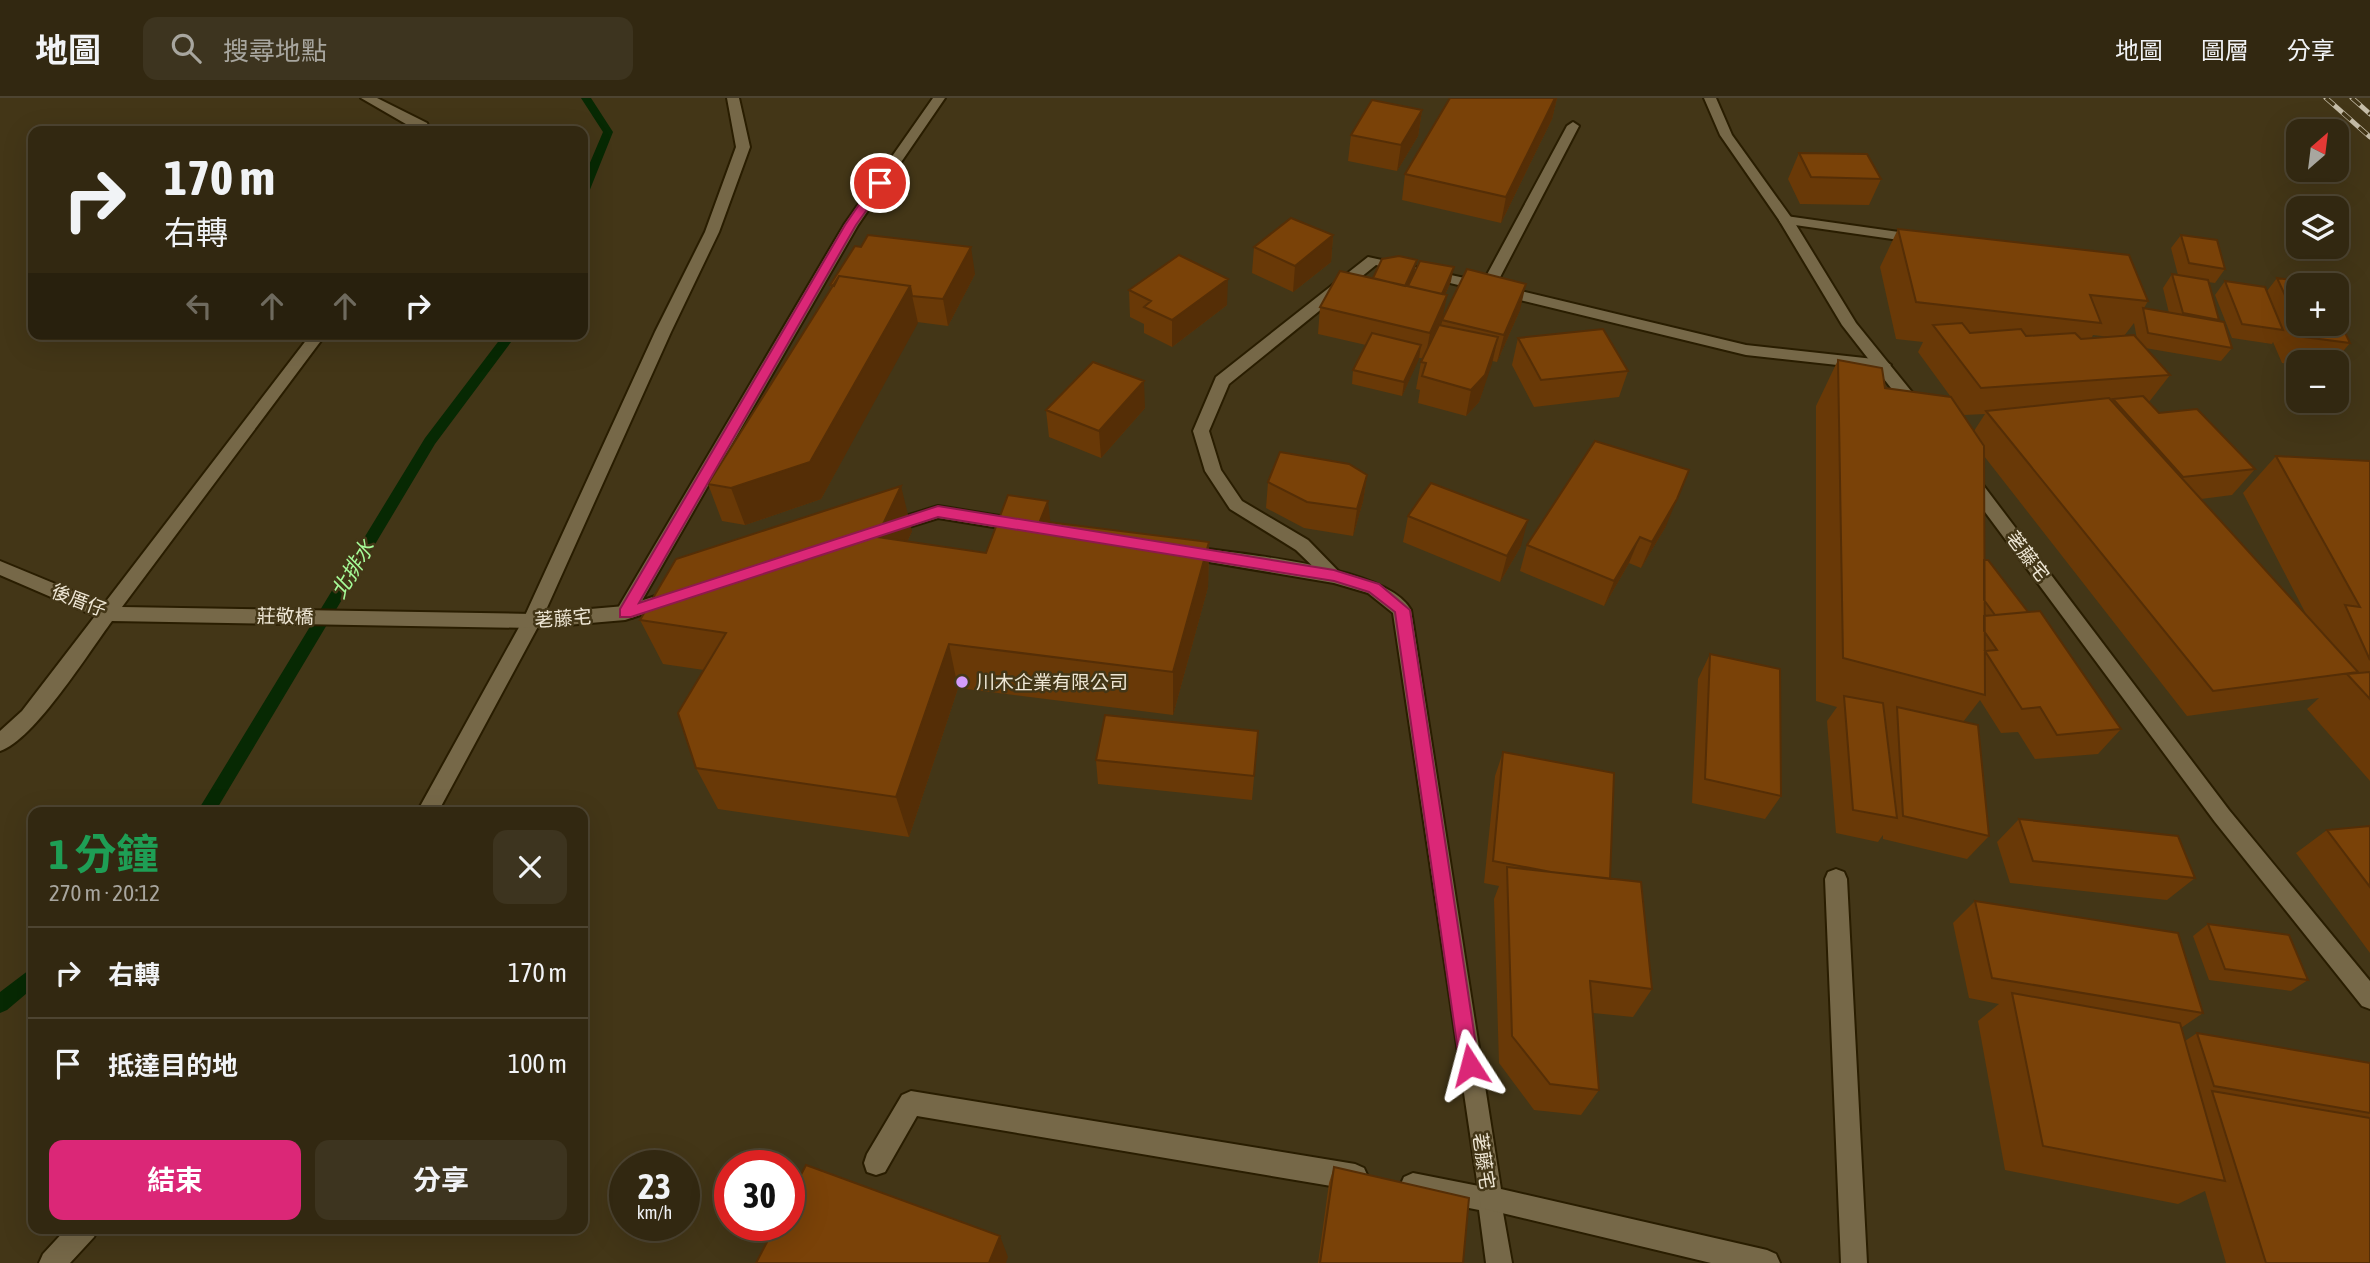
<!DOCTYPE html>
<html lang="zh-TW">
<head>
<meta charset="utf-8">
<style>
  body { margin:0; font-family:"Asap Condensed","Noto Sans TC",sans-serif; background:#3d341f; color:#f1f3f6; height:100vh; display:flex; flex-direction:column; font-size:26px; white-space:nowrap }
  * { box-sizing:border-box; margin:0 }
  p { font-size:23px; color:#a8a69f }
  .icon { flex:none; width:38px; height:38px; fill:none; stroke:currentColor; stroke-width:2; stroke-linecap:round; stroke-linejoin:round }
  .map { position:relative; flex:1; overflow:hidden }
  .sheet { position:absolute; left:28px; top:709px; width:560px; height:427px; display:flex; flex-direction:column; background:#322811; border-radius:14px; box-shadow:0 7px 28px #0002,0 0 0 2px #4d4431 }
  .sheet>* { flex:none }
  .guide { position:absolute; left:28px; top:28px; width:560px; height:214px; border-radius:14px; box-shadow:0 7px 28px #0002,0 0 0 2px #4d4431; background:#322811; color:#f1f3f6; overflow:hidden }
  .needle { width:46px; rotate:28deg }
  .fabs { position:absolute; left:2286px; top:21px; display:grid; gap:14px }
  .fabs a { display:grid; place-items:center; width:63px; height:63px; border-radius:14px; background:#322811; box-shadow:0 7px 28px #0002,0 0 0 2px #4d4431; font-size:35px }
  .speed { position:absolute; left:609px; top:1052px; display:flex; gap:14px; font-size:35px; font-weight:700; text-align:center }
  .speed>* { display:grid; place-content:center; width:91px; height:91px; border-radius:50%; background:#322811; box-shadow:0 7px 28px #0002,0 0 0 2px #4d4431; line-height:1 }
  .speed small { font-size:18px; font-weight:400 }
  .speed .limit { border:10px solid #d22; background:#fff; color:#111 }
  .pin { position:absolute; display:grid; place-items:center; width:60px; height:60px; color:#fff; margin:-30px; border:4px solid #fff; border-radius:50%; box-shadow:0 2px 7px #0007 }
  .me { position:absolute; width:77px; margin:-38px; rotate:351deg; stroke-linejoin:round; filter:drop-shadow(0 0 5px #0008) }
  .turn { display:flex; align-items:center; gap:24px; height:147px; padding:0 21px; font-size:32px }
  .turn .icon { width:91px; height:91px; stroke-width:2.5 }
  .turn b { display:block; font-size:49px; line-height:60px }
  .lanes { display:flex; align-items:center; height:66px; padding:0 21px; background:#0003; justify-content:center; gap:35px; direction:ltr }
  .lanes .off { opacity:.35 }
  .round { display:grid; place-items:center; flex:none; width:74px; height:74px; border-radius:14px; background:#3d341f }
  .summary { display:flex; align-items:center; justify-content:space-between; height:119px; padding:0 21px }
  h1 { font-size:42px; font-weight:700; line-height:52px; color:#1e9e55 }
  .action { display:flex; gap:14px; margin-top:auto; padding:14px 21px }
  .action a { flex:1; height:80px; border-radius:14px; background:#db2777; color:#fff; font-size:28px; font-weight:700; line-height:80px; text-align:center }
  .action a+a { background:#3d341f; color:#f1f3f6 }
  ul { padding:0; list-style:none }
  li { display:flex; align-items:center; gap:21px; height:91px; padding:0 21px; border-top:2px solid #4d4431 }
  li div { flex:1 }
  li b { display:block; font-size:26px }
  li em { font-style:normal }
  header { display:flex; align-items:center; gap:42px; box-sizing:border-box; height:98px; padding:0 35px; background:#322811; border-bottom:2px solid #4d4431 }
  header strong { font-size:33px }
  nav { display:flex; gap:38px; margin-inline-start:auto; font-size:24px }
  .search { width:490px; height:63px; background:#3d341f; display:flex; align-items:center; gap:18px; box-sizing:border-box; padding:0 24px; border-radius:14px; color:#a8a69f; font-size:26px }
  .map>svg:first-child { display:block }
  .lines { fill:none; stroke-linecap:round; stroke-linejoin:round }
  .stream { fill:#072903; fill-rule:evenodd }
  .service-casing { stroke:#291d00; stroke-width:4 }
  .minor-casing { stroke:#291d00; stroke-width:4 }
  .service { fill:#766848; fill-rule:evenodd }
  .minor { fill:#766848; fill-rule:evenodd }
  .rail-casing { stroke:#c6bda8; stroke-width:5 }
  .rail { stroke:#433617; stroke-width:3.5; stroke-dasharray:11; stroke-linecap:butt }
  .wall { fill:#693907; fill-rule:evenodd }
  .shaded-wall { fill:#552e06 }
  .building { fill:#7a4208; stroke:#552e06; stroke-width:2 }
  .route { fill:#db2777; stroke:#8e194d; stroke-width:2 }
  .poi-dot { fill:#d39cfc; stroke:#433617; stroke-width:2.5 }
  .labels { text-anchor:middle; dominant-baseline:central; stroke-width:5; stroke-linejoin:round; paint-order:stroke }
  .street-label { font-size:19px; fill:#eee6d4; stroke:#433617 }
  .poi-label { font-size:19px; fill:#eee6d4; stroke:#433617; text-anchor:start }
  .water-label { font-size:21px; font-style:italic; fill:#a6fb98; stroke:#433617 }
</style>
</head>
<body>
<header>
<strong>地圖</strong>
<div class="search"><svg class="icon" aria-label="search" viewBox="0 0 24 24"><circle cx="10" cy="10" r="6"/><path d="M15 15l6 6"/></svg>搜尋地點</div>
<nav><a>地圖</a><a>圖層</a><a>分享</a></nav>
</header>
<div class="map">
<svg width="2370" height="1165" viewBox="0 0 2370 1165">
  <rect width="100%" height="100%" fill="#433617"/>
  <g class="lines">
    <!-- stream -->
    <path class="stream" d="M581 0H591L613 34 589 94 583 97V81L603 34Z
      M504 236H517L435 346 215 714H197L425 340Z
      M33 869V890L7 912 0 915V894Z"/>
    <defs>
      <path id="service" d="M727 0H739L750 49 719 134 671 234 541 523 438 714H417L523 522 655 234 705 134 736 49Z
        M933 0H945L858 127 632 520H618L616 515 618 510 844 127Z
        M1573 24 1579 28 1496 187 1746 247 1883 262 1891 267 1883 272 1746 257 1376 167 1229 286 1209 333 1221 372 1242 403 1308 442 1343 478 1340 483H1328L1296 452 1230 411 1205 373 1193 333 1216 279 1368 159 1483 184 1567 28Z
        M1786 118 1920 137 1927 141 1920 145 1781 125 1779 122Z
        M1836 771 1844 774 1847 781 1867 1165H1841L1825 781 1828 774Z
        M911 993 1355 1066 1364 1070 1368 1079 1364 1088 1355 1092 917 1018 885 1074 876 1077 867 1074 864 1065 867 1056 902 997Z
        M1413 1075 1499 1092 1512 1165H1486L1479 1112 1404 1097 1400 1088 1404 1079Z
        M67 1130H98L94 1139 70 1165H39L43 1156Z"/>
      <path id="minor" d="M361 0H377L427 25 430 33H418Z
        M1704 0H1716L1732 37 1793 122 1856 225 1924 309V317H1912L1842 227 1779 122 1720 37Z
        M311 236H326L122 509 532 516 625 508 671 493 677 495 680 500 677 505 625 522 532 530 112 523C89 554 34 642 0 653V633L22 613 95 518 0 477V463L104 506Z
        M1968 373 1974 375 2229 712 2370 883V911L2362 908 2215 724 1962 383 1960 379 1962 375Z
        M938 408 1024 422 1033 428 1024 434 938 420 886 436 877 430 880 426Z
        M1185 448C1235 456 1387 467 1411 512L1501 1091 1767 1152 1776 1156 1780 1165H1711L1481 1110 1393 515 1368 495 1334 485 1179 459 1176 454Z"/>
    </defs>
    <!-- service casing -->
    <use href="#service" class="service-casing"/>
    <!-- minor casing -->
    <use href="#minor" class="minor-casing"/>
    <!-- service -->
    <use href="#service" class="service"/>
    <!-- minor -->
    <use href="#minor" class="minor"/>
    <defs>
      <path id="rail" d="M2326 0 2370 39
        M2352 0 2370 16"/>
    </defs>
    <!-- rail casing -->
    <use href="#rail" class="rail-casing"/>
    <!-- rail -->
    <use href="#rail" class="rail"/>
  </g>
  <!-- wall -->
  <path class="wall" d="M1450 0H1557L1552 21 1501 125 1402 102 1405 76Z
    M1422 12 1418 38 1397 73 1348 63 1351 37Z
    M1799 55 1881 81 1869 107 1800 106 1788 81Z
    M1898 131 2148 203 2144 210 2169 215 2163 190 2172 176 2178 177 2171 150 2181 137 2225 171 2215 185 2208 184 2219 222 2218 223 2232 250 2221 263 2145 250 2170 277 2149 304 2159 315 2255 371 2232 397 2201 401 2307 518 2243 395 2276 358 2370 363V683L2307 611 2319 600 2187 618 1984 358V462L2028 514 2121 631 2098 656 2035 661 2018 634 2001 635 1980 602 1963 624 1989 738 1967 761 1883 741V737L1878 744 1836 735 1827 623 1837 609 1816 603V308L1838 262 1885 290 1974 333 1985 316 1964 317 1918 254 1923 244 1896 241 1880 169ZM2134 225 2137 241 2124 238ZM2093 237 2110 239 2091 241Z
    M1333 137 1331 164 1293 194 1252 175 1254 149Z
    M975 176 948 228 917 224 821 401 745 427 722 423 708 386 831 191 830 187Z
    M1373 180 1451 183 1445 197H1447L1440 227H1441L1442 222 1520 212 1497 264 1492 263 1479 304 1466 318 1418 305 1420 292 1416 291 1421 264 1422 260H1419L1402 298 1352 286 1353 272 1366 247 1318 236 1320 209Z
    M2277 180 2350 245 2334 264H2298V267L2282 265 2273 244 2272 246 2232 240 2215 197 2225 183 2267 193Z
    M1129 192 1227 207 1172 249 1144 235V226L1130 219Z
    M1518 240 1628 273 1619 299 1534 309 1512 267Z
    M1145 310 1101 360 1049 339 1046 312Z
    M1367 377 1363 403 1353 438 1304 430 1266 410 1268 384Z
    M1408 418 1521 448 1500 484 1403 444Z
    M1050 424 1209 444 1208 489 1173 617 958 590 909 739 718 711 696 670 704 572 663 566 640 522 912 433 907 444 986 455Z
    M1666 428 1641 470 1629 465 1604 508 1520 473 1527 447Z
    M1710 556 1781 698 1765 721 1692 705 1698 581Z
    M1258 633 1252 702 1098 686 1096 662Z
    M1503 654 1610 781 1652 891 1633 919 1593 915 1599 992 1581 1017 1534 1012 1499 965 1494 801 1499 788 1484 785 1495 678Z
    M2019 721 2195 780 2167 802 2010 785 1997 744Z
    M2370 728V855L2296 755 2327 732Z
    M1975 803 2203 915 2181 930 2185 943 2197 935 2370 965V1165H2226L2205 1093 2178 1106 2005 1072 1978 923 1999 906 1969 900 1953 825Z
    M2208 826 2308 882 2291 893 2209 882 2193 838Z
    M1334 1069 1463 1165H1318L1329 1085Z"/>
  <!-- shaded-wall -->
  <path class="shaded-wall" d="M1555 0H1557L1552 21 1501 125 1506 99Z
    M1422 12 1418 38 1397 73 1401 47Z
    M1333 137 1331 164 1293 194 1295 168Z
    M971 149 975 176 948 228 943 201Z
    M1417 162 1414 176 1403 202 1401 198Z
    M1454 169 1451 183 1435 220 1438 206Z
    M1228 181 1227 207 1172 249V222Z
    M1526 186 1520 212 1497 264 1504 237Z
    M910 188 918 225 821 401 745 427 731 390Z
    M1447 197 1442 224 1425 261 1430 235Z
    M1498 239 1492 266 1479 304 1466 318 1471 292Z
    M1421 247 1419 261 1402 298 1404 284Z
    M1144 283 1145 310 1101 360 1099 333Z
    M1367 377 1363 403 1353 438 1357 411Z
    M901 388 912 433 889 484 877 439Z
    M1677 401 1666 428 1641 470 1652 444Z
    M1048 403 1053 448 1040 423Z
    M1528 422 1521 448 1500 484 1507 458Z
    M1640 439 1629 465 1604 508 1614 483Z
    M1209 444 1208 489 1173 617V574Z
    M949 546 958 590 909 739 896 699Z
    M1000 1138 1008 1159 1006 1165H989Z"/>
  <!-- building -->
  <path class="building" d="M1450 0H1555L1506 99 1405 76Z
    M1372 2 1422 12 1401 47 1351 37Z
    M1799 55 1867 56 1881 81 1811 79Z
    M1291 120 1333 137 1295 168 1254 149Z
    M1898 131 2129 157 2148 203 2090 197 2101 225 1916 204Z
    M868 137 971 149 943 201 912 198 910 188 839 178 834 188 830 187 855 148 861 149Z
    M2181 137 2217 142 2225 171 2189 165Z
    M1179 157 1228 181 1172 222 1144 209 1151 203 1129 192Z
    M1399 158 1417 162 1405 188 1373 180 1382 161Z
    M1420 163 1454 169 1442 196 1408 188Z
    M1467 171 1526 186 1504 237 1442 222Z
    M1340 173 1447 197 1430 235 1320 209Z
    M2172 176 2208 182 2219 222 2183 215Z
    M839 178 910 188 810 364 731 390 708 386Z
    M2277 180 2321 186 2322 187H2298V225Z
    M2225 183 2265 189 2283 232 2242 226Z
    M2143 210 2224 224 2232 250 2148 235Z
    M2336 216 2350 245 2304 239 2298 226H2336Z
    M1962 225 1970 235 2021 231 2026 238 2075 235 2081 241 2134 237 2170 277 1981 290 1933 227Z
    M1439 227 1498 239 1485 277 1471 292 1422 278 1426 265 1421 264Z
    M1603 231 1628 273 1541 282 1518 240Z
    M1372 235 1421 247 1404 284 1353 272Z
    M1838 262 1882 270 1885 290 1951 299 1984 348 1985 597 1843 560Z
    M1093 264 1144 283 1099 333 1046 312Z
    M2143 298 2159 315 2197 311 2255 371 2183 379 2113 301Z
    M2109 300 2358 574 2213 593 1986 313Z
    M1595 343 1689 372 1677 401 1652 444 1640 439 1614 483 1527 447Z
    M1280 354 1349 366 1367 377 1357 411 1307 404 1268 384Z
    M2276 358 2370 363V562L2345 507 2360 509Z
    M1431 385 1528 422 1507 458 1408 418Z
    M901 388 877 439 986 455 1008 397 1048 403 1040 423 1209 444 1173 574 949 546 896 699 696 670 678 615 726 535 640 522 676 461Z
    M1984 462H1988L2028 514 1995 517 1984 502Z
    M2040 513 2121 631 2057 637 2040 609 2022 611 1985 553 1997 552 1984 533V518Z
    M1710 556 1780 571 1781 698 1705 681Z
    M2370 574V601L2347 576Z
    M1844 598 1883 605 1897 720 1853 712Z
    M1897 609 1978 627 1989 738 1903 718Z
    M1105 617 1258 633 1254 678 1096 662Z
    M1503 654 1614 675 1610 781 1551 774 1493 763Z
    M2019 721 2178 738 2195 780 2033 763Z
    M2370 728V789L2327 732Z
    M1507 769 1641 784 1652 891 1590 883 1599 992 1550 986 1512 938Z
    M1975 803 2178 835 2203 915 1992 880Z
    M2208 826 2289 837 2308 882 2225 871Z
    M2012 895 2180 925 2225 1083 2043 1048Z
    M2197 935 2370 965V1015L2214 988Z
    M2212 993 2370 1020V1165H2266Z
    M806 1067 1000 1138 989 1165H756L776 1127H789V1100Z
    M1334 1069 1469 1100 1463 1165H1320Z"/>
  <!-- route -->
  <path class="route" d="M876 82 886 85 856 127 639 505 938 408 1334 472 1379 486 1410 512 1479 967 1477 974 1470 977 1463 974 1460 967 1395 514 1369 494 1334 483 938 419 631 519H620V511L845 127Z"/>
  <!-- markers -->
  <circle class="poi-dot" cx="962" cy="584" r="7"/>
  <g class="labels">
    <!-- street labels -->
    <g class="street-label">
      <text transform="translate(2028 458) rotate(53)">荖藤宅</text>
      <text transform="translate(79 502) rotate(21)">後厝仔</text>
      <text transform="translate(285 518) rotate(1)">莊敬橋</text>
      <text transform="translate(563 520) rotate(-4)">荖藤宅</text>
      <text transform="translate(1484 1063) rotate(82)">荖藤宅</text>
    </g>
    <!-- poi labels -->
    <g class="poi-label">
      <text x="976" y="584">川木企業有限公司</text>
    </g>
    <!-- water labels -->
    <g class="water-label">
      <text transform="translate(352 471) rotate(-59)">北排水</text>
    </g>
  </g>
</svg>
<div class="fabs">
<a><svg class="needle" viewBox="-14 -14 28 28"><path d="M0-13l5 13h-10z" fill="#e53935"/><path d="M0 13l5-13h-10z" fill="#a8a69f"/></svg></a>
<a><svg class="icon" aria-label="layers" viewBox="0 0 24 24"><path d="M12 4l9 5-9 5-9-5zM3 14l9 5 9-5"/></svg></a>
<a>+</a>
<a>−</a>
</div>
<div class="speed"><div>23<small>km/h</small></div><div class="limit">30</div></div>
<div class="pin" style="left:880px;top:85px;background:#d93025"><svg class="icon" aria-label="arrive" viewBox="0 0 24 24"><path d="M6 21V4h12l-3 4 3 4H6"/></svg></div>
<svg class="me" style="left:1470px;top:967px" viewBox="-20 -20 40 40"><path d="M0-17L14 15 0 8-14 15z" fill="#db2777" stroke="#fff" stroke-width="4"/></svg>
<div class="guide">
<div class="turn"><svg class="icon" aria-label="right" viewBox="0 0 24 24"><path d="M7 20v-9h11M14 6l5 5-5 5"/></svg><div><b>170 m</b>右轉</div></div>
<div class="lanes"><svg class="icon off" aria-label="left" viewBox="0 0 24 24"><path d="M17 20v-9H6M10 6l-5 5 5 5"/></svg><svg class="icon off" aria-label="ahead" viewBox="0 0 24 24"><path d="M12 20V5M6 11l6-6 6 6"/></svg><svg class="icon off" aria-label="ahead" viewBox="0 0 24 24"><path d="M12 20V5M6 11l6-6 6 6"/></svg><svg class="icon" aria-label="right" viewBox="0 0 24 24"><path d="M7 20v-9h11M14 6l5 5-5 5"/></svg></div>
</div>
<section class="sheet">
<div class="summary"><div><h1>1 分鐘</h1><p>270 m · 20:12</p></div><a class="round"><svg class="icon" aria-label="close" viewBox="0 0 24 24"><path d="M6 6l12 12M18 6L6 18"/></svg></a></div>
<ul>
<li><svg class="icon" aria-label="right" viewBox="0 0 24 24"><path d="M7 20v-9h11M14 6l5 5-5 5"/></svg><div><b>右轉</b></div><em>170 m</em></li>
<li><svg class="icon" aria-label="arrive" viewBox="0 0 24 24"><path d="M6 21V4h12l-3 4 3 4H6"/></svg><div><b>抵達目的地</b></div><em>100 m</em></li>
</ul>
<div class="action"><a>結束</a><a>分享</a></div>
</section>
</div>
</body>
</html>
